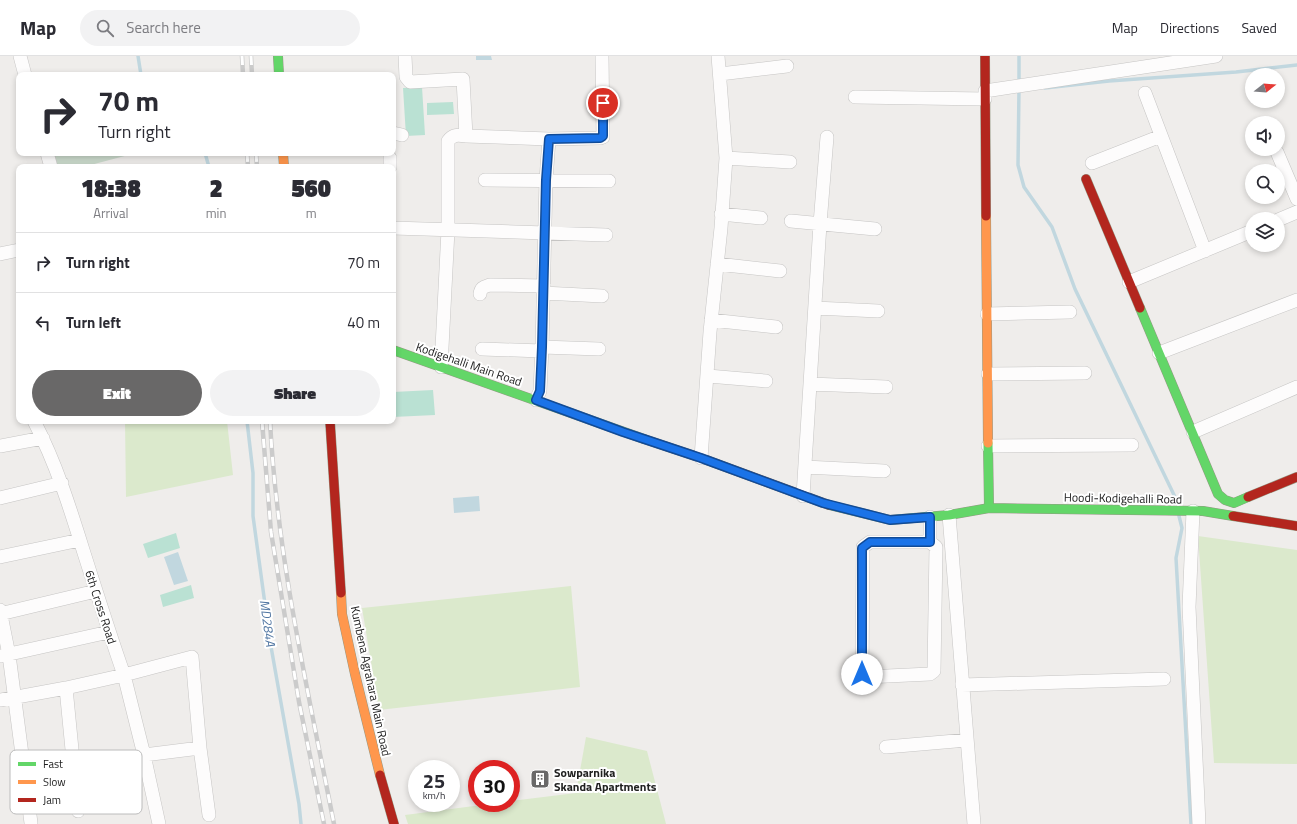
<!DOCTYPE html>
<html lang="en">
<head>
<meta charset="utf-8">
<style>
  body { margin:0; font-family:"Titillium Web",sans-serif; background:#f2f2f3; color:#2b2b33; height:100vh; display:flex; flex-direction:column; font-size:15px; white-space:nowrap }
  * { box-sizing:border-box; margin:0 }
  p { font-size:13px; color:#7c7c81 }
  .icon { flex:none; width:22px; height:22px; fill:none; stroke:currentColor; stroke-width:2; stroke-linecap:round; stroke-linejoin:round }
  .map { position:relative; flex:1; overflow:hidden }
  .drawer { position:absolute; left:16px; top:108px; width:380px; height:260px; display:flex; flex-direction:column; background:#fff; border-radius:8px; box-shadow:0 2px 6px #0003 }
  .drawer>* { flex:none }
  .top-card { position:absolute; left:16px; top:16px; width:380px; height:84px; border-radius:8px; box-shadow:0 2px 6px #0003; background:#fff; color:#2b2b33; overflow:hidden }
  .needle { width:26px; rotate:73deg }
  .tools { position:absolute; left:1245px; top:12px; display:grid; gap:8px }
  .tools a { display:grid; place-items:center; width:40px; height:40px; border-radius:50%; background:#fff; box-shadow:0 2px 6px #0003; font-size:20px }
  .speed { position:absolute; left:408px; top:704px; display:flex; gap:8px; font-size:20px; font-weight:700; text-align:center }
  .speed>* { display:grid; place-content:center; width:52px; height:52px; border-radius:50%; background:#fff; box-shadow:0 2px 6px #0003; line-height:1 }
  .speed small { font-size:10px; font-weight:400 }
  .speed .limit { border:6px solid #d22; background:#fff; color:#111 }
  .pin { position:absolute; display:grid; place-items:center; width:34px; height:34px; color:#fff; margin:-17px; border:2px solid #fff; border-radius:50%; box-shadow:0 1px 4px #0007 }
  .me { position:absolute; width:44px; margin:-22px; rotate:0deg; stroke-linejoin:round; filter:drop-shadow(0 0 3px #0008) }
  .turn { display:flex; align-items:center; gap:14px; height:84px; padding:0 16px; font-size:18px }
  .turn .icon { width:52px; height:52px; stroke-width:2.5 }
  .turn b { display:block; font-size:28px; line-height:34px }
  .eta { display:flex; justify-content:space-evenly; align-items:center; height:68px; text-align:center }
  .eta b { font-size:24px; font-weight:800; line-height:28px }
  .primary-button { display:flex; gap:8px; margin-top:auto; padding:8px 16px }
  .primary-button a { flex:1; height:46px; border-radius:24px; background:#696868; color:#fff; font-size:16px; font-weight:800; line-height:46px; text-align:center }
  .primary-button a+a { background:#f2f2f3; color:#2b2b33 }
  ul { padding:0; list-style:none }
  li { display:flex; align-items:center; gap:12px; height:60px; padding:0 16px; border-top:1px solid #e1e1e2 }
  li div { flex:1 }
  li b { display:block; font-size:15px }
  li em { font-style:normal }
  header { display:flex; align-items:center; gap:24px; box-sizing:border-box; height:56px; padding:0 20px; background:#fff; border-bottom:1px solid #e1e1e2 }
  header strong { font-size:19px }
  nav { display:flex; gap:22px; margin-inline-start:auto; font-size:14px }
  .search { width:280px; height:36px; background:#f2f2f3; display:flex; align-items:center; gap:10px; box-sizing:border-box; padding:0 14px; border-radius:22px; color:#7c7c81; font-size:15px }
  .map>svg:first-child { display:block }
  .grass { fill:#dbe9cc }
  .cemetery { fill:#cad9cb }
  .pitch { fill:#bae1d3 }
  .water { fill:#c1d7df }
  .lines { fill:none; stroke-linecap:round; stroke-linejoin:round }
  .stream { stroke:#c1d7df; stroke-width:3.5 }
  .street-casing { stroke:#c6c5c4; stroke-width:14 }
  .fast-casing { stroke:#959884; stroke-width:10 }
  .slow-casing { stroke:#959884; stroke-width:10 }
  .jam-casing { stroke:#959884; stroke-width:10 }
  .street { stroke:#fdfcfc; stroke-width:13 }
  .fast { stroke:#63d668; stroke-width:9 }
  .slow { stroke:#ff974d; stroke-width:9 }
  .jam { stroke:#b3261e; stroke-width:9 }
  .rail-casing { stroke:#cbcbcb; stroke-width:4.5 }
  .rail { stroke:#fff; stroke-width:3; stroke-dasharray:9; stroke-linecap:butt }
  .route-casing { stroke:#114b97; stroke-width:10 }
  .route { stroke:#1a73e8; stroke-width:7 }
  .labels { text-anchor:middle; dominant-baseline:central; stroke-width:4; stroke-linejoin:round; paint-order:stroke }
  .street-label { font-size:12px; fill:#212121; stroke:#fff }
  .poi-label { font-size:12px; font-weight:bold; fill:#212121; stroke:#fff; text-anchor:start }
  .water-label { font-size:13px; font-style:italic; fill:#5176a2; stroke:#fff }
  .key { fill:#fff; stroke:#bcbcbc; stroke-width:1 }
  .key-label { font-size:11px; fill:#212121 }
</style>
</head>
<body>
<header>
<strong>Map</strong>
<div class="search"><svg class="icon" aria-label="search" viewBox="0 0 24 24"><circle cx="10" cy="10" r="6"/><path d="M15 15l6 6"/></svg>Search here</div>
<nav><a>Map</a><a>Directions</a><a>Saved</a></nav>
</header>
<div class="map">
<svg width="1297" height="768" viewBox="0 0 1297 768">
  <rect width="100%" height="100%" fill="#efedeb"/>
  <!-- grass -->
  <path class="grass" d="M125 365H227L233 419 126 441Z
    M1198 480 1297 494V708L1214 707Z
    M571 530 580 631 379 654 362 552Z
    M586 681 647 695 666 768H408L405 759 497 747H511V745L576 737Z"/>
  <!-- cemetery -->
  <path class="cemetery" d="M54 97H136L83 111H58Z"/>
  <!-- pitch -->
  <path class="pitch" d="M422 31 425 79 406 80 403 32Z
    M453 46 454 58 427 59V47Z
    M433 334 435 359 393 361V336Z
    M176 477 180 492 148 502 143 488Z
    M191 529 194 542 163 551 160 539Z"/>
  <!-- water -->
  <path class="water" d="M476 0H491L492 4H476Z
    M479 440 480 455 454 457 453 442Z
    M178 496 188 525 174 529 164 501Z"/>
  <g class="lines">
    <!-- stream -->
    <path class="stream" d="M138 0 141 19
      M1019 0V27
      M1045 32 1109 25 1236 16 1297 9
      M1019 33 1018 109 1024 131 1052 171 1075 233 1175 441 1176 448
      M205 97 209 111
      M247 365 253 417V460L270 585 299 748 301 768
      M1179 460 1182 472 1176 502 1191 768"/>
    <defs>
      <path id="street" d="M20 0 25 19
        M405 0 406 21 410 26 463 23 466 80 549 83 600 82 603 81 602 0
        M720 18 787 10
        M985 35 1216 0
        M1145 37 1205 195
        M855 41 985 43
        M393 77 402 79
        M1277 96 1297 143
        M47 97 51 111
        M726 102 790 106
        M1092 107 1161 80
        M390 111V102
        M485 124 609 125
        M721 158 761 162
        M1278 164 1297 156
        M791 165 875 173
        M393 172 606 179
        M0 198 19 194
        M717 208 780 215
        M1129 226 1252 175
        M543 237 602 240
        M480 238C481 231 484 231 490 229L544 230
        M815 252 878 255
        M987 258 1070 256
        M711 264 776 271
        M542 291 599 293
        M482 293 542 295
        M1159 297 1297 244
        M441 311 448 174V85C453 78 458 79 466 80
        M988 318 1085 317
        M708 320 766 325
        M810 328 886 331
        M536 344 540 335 542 291 546 124 549 83
        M1193 376 1297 331
        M0 390 43 382
        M988 390 1132 389
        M701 402 710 276 721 172 726 102 718 0
        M805 411 884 415
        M803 440 820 168 827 81
        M0 442 62 427
        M1193 455 1189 551 1199 768
        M949 459 974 768
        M930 461V486L936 491 934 615 930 618 866 621 862 618 863 491 870 486H930
        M0 501 80 484
        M0 554 9 599 31 767
        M0 558 96 535
        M1 600 109 576
        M962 629 1164 623
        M66 632 78 755
        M0 644 66 632 124 619C110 579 97 538 84 497 70 452 56 407 34 365
        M886 691 967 684
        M144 699 200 692
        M159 768 144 699 124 619 192 601 200 692 209 759"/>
      <path id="fast" d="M278 0 279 19
        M1140 252 1218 438 1225 444 1234 447 1248 441
        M393 294 644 383
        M988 387 989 452
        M829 449 890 464 949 459 989 452 1203 455 1233 460"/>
      <path id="slow" d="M283 97 284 111
        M986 160 988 387
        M341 537 342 558 355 618 380 719"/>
      <path id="jam" d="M985 0 986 160
        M1086 123 1140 252
        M330 365 341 537
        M644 383 701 402 829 449
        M1248 441 1297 421
        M1233 460 1297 470
        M380 719 394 768"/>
    </defs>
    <!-- street casing -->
    <use href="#street" class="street-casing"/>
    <!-- fast casing -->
    <use href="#fast" class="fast-casing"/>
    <!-- slow casing -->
    <use href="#slow" class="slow-casing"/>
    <!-- jam casing -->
    <use href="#jam" class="jam-casing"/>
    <!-- street -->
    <use href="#street" class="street"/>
    <!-- fast -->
    <use href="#fast" class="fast"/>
    <!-- slow -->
    <use href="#slow" class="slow"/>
    <!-- jam -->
    <use href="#jam" class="jam"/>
    <defs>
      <path id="rail" d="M242 0 243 19
        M251 0 252 19
        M247 97 248 111
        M256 97 257 111
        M262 365 271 476 299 646 324 768
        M270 365C277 501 308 635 334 768"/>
    </defs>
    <!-- rail casing -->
    <use href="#rail" class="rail-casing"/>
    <!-- rail -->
    <use href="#rail" class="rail"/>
  </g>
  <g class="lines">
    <defs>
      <path id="route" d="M603 47V80L600 82 549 83 546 124 542 291 540 335 536 344 623 376 701 402 823 447 890 464 930 461V486H870L862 492V618"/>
    </defs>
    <!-- route casing -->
    <use href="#route" class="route-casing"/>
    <!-- route -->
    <use href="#route" class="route"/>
  </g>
  <!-- icons -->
  <defs>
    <symbol id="building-square" viewBox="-11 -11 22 22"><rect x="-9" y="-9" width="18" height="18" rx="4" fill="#696868" stroke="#fff"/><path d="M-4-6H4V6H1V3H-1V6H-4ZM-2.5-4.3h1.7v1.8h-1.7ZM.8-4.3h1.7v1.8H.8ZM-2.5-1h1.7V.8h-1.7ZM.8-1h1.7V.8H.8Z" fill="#fff"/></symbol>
  </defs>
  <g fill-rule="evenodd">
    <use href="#building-square" x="529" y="712" width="22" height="22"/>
  </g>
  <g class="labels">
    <!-- street labels -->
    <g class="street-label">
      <text transform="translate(469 308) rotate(19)">Kodigehalli Main Road</text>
      <text transform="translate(1123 442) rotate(1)">Hoodi-Kodigehalli Road</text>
      <text transform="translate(101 551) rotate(72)">6th Cross Road</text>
      <text transform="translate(371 625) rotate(78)">Kumbena Agrahara Main Road</text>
    </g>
    <!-- poi labels -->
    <g class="poi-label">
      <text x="554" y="716">Sowparnika<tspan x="554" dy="14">Skanda Apartments</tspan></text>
    </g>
    <!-- water labels -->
    <g class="water-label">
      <text transform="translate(268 567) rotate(82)">MD284A</text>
    </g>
  </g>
  <!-- legend -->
  <rect x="10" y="694" width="132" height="64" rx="6" class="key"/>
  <rect x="18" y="706" width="18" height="4" fill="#63d668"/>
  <rect x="18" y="724" width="18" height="4" fill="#ff974d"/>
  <rect x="18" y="742" width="18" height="4" fill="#b3261e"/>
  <g class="key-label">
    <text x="43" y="712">Fast</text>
    <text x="43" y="730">Slow</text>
    <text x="43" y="748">Jam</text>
  </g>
</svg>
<div class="tools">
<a><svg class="needle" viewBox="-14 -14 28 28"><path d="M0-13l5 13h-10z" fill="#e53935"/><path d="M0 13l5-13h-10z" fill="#7c7c81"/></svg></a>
<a><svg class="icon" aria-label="sound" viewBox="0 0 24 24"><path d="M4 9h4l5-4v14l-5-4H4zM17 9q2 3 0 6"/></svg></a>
<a><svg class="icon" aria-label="search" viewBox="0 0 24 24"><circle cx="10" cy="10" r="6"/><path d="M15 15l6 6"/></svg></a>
<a><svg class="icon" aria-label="layers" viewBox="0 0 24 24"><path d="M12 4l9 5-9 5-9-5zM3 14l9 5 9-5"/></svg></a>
</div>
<div class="speed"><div>25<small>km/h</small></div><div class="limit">30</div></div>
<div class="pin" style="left:603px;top:47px;background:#d93025"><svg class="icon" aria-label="arrive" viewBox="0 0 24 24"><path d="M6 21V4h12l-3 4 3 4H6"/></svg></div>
<svg class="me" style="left:862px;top:618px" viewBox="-20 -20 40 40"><circle r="19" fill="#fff"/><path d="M0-13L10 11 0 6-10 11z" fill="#1a73e8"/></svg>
<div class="top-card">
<div class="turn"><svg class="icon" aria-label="right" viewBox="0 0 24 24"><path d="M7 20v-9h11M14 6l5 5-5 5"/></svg><div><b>70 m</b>Turn right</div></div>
</div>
<section class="drawer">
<div class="eta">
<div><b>18:38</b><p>Arrival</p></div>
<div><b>2</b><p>min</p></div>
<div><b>560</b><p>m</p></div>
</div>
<ul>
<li><svg class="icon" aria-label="right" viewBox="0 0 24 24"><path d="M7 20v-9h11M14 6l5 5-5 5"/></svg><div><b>Turn right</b></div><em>70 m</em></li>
<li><svg class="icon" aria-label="left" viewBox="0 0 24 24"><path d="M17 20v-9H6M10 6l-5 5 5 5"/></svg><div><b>Turn left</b></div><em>40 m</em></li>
</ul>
<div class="primary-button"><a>Exit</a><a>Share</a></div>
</section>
</div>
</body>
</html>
